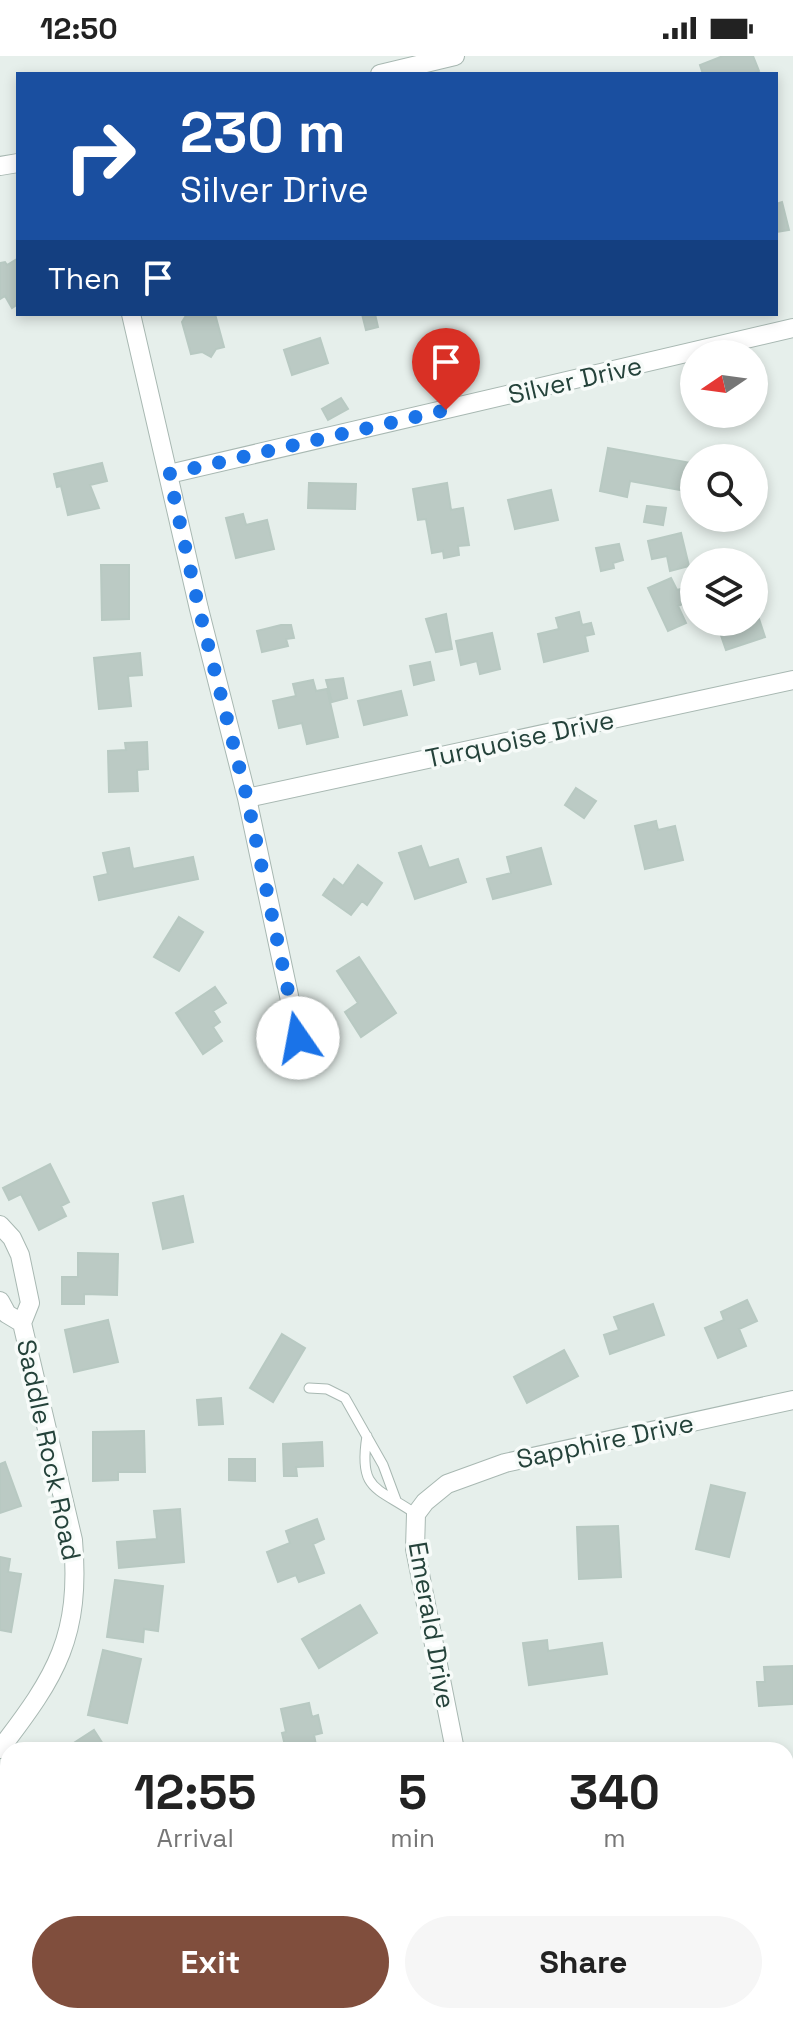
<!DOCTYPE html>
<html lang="en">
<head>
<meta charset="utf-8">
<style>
  body { margin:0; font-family:"Space Grotesk",sans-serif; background:#f6f6f6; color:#222; height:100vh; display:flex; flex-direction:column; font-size:30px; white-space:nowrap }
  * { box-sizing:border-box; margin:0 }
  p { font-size:26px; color:#767676 }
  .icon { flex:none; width:44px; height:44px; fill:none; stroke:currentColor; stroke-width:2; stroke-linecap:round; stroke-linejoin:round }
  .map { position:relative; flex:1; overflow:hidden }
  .panel { position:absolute; left:0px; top:1686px; width:794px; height:282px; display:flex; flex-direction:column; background:#fff; border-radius:24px 24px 0 0; box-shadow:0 4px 12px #0003 }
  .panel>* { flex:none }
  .hud { position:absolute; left:16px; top:16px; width:762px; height:244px; border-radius:0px; box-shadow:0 4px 12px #0003; background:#1a4fa0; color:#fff; overflow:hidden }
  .needle { width:52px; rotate:257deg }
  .buttons { position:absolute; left:680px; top:284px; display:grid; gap:16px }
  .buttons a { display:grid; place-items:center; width:88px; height:88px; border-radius:50%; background:#fff; box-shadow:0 4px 12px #0003; font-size:40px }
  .pin { position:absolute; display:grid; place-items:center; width:68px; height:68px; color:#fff; margin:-82px -34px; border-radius:50% 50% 50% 0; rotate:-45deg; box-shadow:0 0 8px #0007 }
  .pin .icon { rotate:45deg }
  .me { position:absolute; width:88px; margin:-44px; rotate:348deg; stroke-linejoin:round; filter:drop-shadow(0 0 6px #0008) }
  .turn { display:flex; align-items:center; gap:28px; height:168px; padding:0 32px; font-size:36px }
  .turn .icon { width:104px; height:104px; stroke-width:2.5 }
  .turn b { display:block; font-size:56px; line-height:68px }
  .then { display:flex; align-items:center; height:76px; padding:0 32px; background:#0003; gap:16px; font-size:30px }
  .eta { display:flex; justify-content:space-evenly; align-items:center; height:136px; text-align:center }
  .eta b { font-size:48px; font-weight:700; line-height:56px }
  .action { display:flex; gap:16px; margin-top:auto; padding:16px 32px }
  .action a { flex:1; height:92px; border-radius:48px; background:#804e3d; color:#fff; font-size:32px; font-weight:700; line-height:92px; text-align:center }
  .action a+a { background:#f6f6f6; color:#222 }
  .status { display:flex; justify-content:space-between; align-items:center; height:56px; padding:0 40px; background:#fff; direction:ltr }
  .status svg { height:22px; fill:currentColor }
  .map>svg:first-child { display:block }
  .building { fill:#bbcac4; stroke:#b8c9c2; stroke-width:2 }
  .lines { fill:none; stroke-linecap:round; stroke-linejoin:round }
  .service-casing { stroke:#a8b8b2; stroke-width:11 }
  .minor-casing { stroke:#a8b8b2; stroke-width:20 }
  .service { stroke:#fff; stroke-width:9 }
  .minor { stroke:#fff; stroke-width:18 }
  .route { stroke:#1a73e8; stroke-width:14; stroke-dasharray:0 25.2 }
  .labels { text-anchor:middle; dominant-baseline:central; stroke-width:7; stroke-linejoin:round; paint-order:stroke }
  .street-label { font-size:26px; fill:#24423a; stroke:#f7fbf9 }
</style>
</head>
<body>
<div class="status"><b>12:50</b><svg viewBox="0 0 49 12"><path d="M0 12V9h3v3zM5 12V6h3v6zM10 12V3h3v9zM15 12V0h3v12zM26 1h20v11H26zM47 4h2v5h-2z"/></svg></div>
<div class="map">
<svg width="793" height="1967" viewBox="0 0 793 1967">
  <rect width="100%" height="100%" fill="#e6efeb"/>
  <!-- building -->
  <path class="building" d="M723 0H753L759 15 752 18H703L700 9Z
    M782 146 789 174 776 176V148Z
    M17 203 18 248 12 252 5 240 0 243V207L5 206 7 209Z
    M187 258H215L224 291 216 293 211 301 202 296 191 298 182 266Z
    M362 258H375L378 271 366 274Z
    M320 282 328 307 292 319 284 294Z
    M341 342 348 353 328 364 322 353Z
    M608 392 691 407 686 435 630 425 627 441 600 435Z
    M102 407 107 425 90 429 99 452 68 459 61 430 57 431 54 418Z
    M309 427 356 428 355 453 308 452Z
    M447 427 451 454 463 452 469 489 458 490 459 499 444 502 443 495 432 497 426 463 418 464 413 433Z
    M551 434 558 464 515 473 508 444Z
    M647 450 666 452 663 469 644 466Z
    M243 458 246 469 267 464 274 493 236 502 226 462Z
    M681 477 689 510 670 515 667 500 652 503 648 485Z
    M619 488 623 504 613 507 614 512 601 515 596 492Z
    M101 509H129V563L102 564Z
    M671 522 677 534 681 533 687 546 678 550 686 567 668 575 648 532Z
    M756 535 763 554 757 557 765 581 726 594 717 568 754 566V536Z
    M579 556 582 569 591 567 594 578 585 580 588 595 544 606 538 578 559 573 556 562Z
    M446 558 452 593 436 596 426 563Z
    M281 569H291L294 582 286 583 288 590 262 596 257 575Z
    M492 577 500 613 480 618 477 605 461 609 456 585Z
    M140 597 142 619 128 620 131 650 99 653 94 602Z
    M430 606 434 624 414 629 410 610Z
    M343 622 347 642 332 646 326 624Z
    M313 624 316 635 327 633 338 681 307 688 302 667 279 672 273 645 296 640 293 628Z
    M401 635 407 659 364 669 358 645Z
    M147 686 148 713 137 714 138 735 109 736 108 695 126 694 125 687Z
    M576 732 596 745 584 762 565 749Z
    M656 765 658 774 675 770 683 804 645 813 635 770Z
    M421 790 429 812 458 803 466 826 415 843 399 797Z
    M129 792 133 813 193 801 198 823 99 844 94 821 108 818 103 797Z
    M541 792 551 828 493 843 487 823 511 817 507 801Z
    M358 809 382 827 367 849 362 845 351 859 323 839 334 823 343 830Z
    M179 861 203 876 179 915 154 901Z
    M359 901 396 957 361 981 345 956 358 947 337 915Z
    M215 931 226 947 213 955 220 966 213 971 222 985 203 998 176 957Z
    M50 1108 69 1146 61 1150 66 1160 39 1174 21 1138 9 1144 3 1132Z
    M183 1140 193 1186 163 1193 153 1147Z
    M78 1197 118 1198 117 1239 84 1238V1248H62V1221H78Z
    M747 1244 757 1265 739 1273 746 1290 718 1302 705 1272 724 1264 721 1256Z
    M653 1248 664 1279 610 1298 604 1279 619 1274 614 1261Z
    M108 1264 118 1306 74 1316 65 1274Z
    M282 1278 305 1292 273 1346 250 1332Z
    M564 1294 578 1320 527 1347 514 1321Z
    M221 1342 223 1368 199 1369 197 1344Z
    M144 1375 145 1416H118V1424L93 1425V1376Z
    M322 1386 323 1410 296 1411 297 1420H284L283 1388Z
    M229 1403H255V1425L229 1424Z
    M5 1406 21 1450 0 1457V1408Z
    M711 1429 745 1437 729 1501 696 1493Z
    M180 1453 184 1506 119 1512 117 1486 157 1483 154 1455Z
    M317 1463 324 1483 313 1488 324 1517 299 1526 296 1519 278 1526 267 1496 290 1487 286 1475Z
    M618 1470 621 1521 579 1523 577 1471Z
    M0 1501 10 1503 8 1516 21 1518 11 1576 0 1574Z
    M115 1524 163 1530 158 1575 144 1573 143 1586 107 1581Z
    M360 1549 377 1577 319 1612 302 1583Z
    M547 1584 548 1595 602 1587 607 1618 529 1629 523 1587Z
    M103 1594 141 1603 127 1667 88 1659Z
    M793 1610V1648L759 1650 757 1626H765L764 1611Z
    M309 1647 312 1661 318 1659 322 1677 314 1679 317 1694H286L282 1677 286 1676 281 1653Z
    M94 1674 103 1688 96 1694H63Z
    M8 1798V1845L0 1846V1799Z
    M0 1888H2L8 1922V1940L0 1942Z
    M235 1960H314L316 1966 238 1967Z
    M574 1960H614V1961L591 1967H576Z
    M676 1960H702L704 1963 698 1967H672L678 1963Z"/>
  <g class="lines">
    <defs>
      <path id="service" d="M309 1332 327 1333 345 1342 383 1409 396 1444
        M367 1380C358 1435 377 1431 416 1458"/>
      <path id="minor" d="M380 18 455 0
        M0 110 18 107
        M131 258 199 553 247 742 298 982
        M169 418 793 272
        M247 742 793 624
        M0 1169 12 1182 20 1199 30 1247 22 1267 73 1484C81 1580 57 1619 0 1693
        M0 1245 7 1258 22 1267
        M455 1694 415 1493 416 1458 425 1446 447 1428 505 1407 793 1344
        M0 1744 8 1750
        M517 1960 519 1967"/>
    </defs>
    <!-- service casing -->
    <use href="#service" class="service-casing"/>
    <!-- minor casing -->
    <use href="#minor" class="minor-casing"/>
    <!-- service -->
    <use href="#service" class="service"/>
    <!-- minor -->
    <use href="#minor" class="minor"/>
  </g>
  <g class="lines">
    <!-- route -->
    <path class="route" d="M298 982 247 742 199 553 169 418 446 354"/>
  </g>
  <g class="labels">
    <!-- street labels -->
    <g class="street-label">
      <text transform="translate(575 324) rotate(-13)">Silver Drive</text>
      <text transform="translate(520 683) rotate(-12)">Turquoise Drive</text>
      <text transform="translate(605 1385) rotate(-12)">Sapphire Drive</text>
      <text transform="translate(49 1394) rotate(78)">Saddle Rock Road</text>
      <text transform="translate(432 1569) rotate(80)">Emerald Drive</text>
    </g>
  </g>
</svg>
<div class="buttons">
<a><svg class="needle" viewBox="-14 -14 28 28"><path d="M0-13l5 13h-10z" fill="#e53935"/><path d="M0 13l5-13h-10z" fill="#767676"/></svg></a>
<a><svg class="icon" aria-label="search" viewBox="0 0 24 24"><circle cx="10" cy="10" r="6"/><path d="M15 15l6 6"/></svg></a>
<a><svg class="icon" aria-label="layers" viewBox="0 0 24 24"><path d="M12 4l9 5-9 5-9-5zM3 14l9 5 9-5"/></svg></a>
</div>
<div class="pin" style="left:446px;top:354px;background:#d93025"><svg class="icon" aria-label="arrive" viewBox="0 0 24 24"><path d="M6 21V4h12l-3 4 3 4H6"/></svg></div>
<svg class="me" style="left:298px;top:982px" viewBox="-20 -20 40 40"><circle r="19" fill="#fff"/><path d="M0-13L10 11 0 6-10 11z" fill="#1a73e8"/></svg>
<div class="hud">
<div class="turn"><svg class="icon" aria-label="right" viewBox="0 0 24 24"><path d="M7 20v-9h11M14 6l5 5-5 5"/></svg><div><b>230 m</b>Silver Drive</div></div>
<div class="then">Then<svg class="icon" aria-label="arrive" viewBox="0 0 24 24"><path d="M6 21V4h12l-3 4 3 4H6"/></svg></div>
</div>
<section class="panel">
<div class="eta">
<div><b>12:55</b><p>Arrival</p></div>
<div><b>5</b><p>min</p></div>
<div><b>340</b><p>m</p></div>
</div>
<div class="action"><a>Exit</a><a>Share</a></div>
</section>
</div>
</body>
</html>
